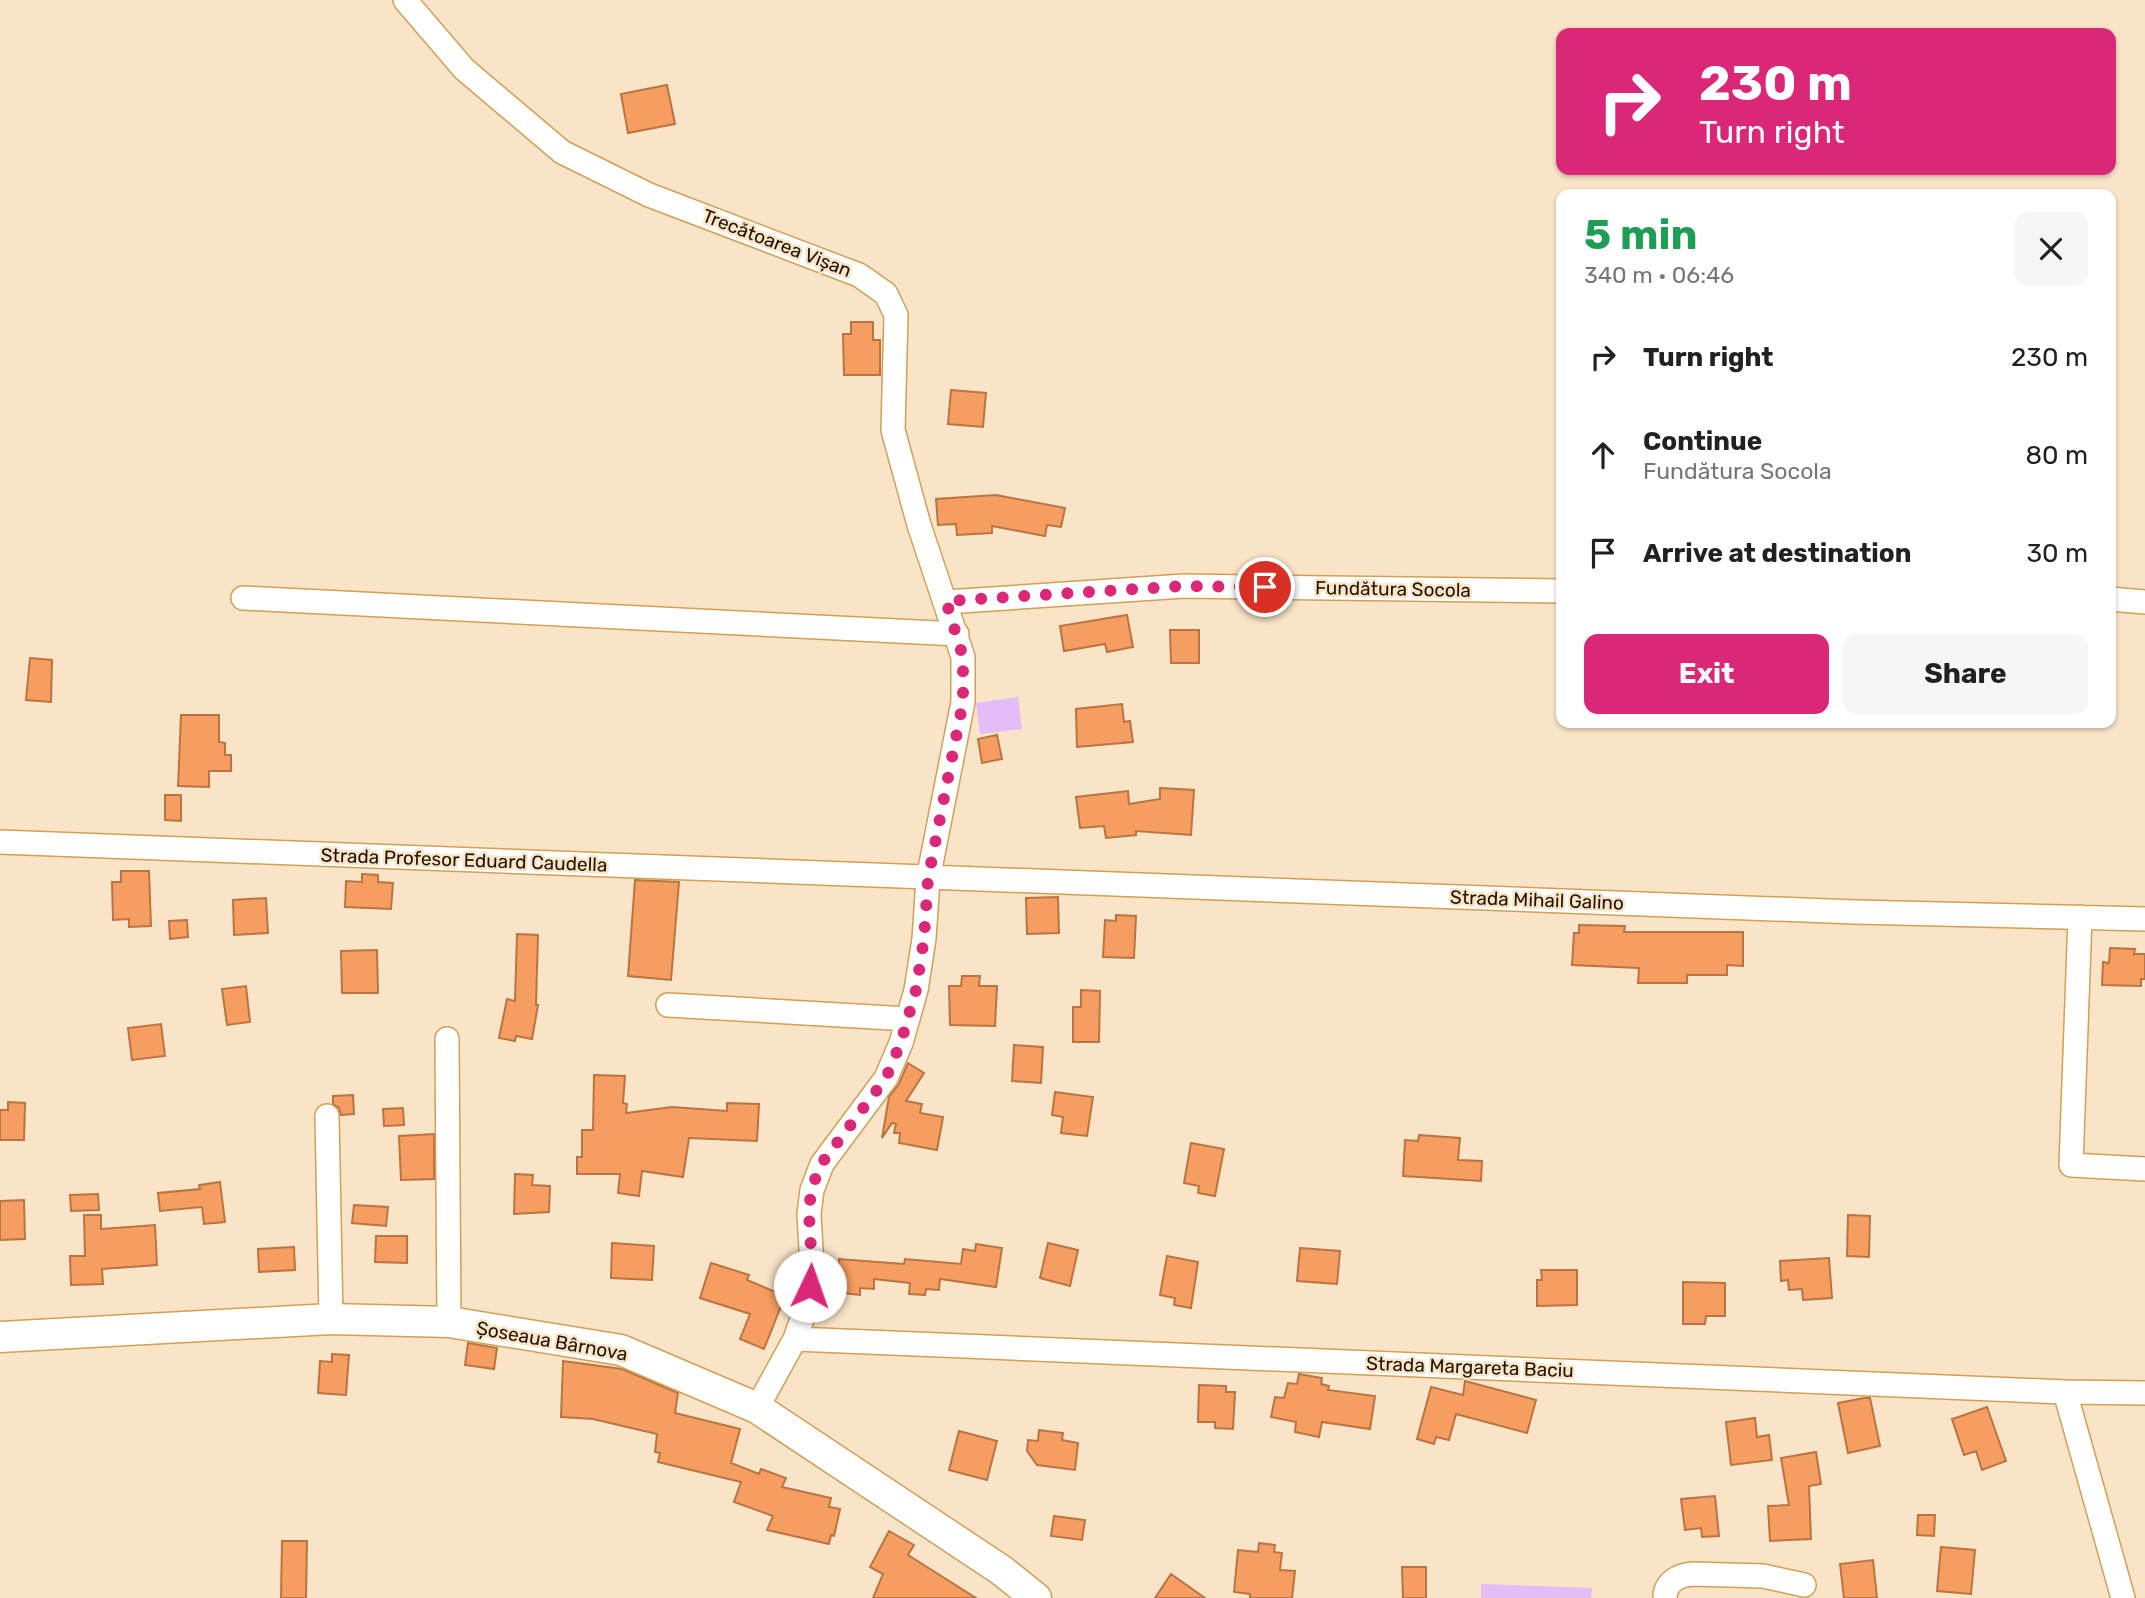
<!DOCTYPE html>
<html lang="en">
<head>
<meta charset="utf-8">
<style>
  body { margin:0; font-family:Rubik,sans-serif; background:#f6f6f6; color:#202124; height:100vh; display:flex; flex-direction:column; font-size:26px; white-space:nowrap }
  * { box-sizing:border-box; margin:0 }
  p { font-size:23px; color:#757577 }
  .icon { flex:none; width:38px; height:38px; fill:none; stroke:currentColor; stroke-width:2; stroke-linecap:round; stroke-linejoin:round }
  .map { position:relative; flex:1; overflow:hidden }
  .panel { position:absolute; left:1556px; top:189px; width:560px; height:539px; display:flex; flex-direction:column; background:#fff; border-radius:14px; box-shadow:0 2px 5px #0004 }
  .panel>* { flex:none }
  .top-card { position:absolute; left:1556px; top:28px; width:560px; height:147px; border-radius:14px; box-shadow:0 2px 5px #0004; background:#db2777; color:#fff; overflow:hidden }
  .pin { position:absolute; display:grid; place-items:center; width:60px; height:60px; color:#fff; margin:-30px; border:4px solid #fff; border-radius:50%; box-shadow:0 2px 7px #0007 }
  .me { position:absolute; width:77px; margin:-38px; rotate:3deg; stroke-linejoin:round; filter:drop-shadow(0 0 5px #0008) }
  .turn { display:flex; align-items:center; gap:24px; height:147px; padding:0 28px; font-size:32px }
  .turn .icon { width:91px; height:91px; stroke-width:2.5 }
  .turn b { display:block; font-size:49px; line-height:60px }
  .round { display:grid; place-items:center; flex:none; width:74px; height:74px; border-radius:14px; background:#f6f6f6 }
  .overview { display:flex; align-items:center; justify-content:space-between; height:119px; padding:0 28px }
  h1 { font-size:42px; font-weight:700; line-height:52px; color:#1e9e55 }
  .button { display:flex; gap:14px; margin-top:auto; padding:14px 28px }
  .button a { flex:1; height:80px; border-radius:14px; background:#db2777; color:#fff; font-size:28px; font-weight:700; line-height:80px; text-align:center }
  .button a+a { background:#f6f6f6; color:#202124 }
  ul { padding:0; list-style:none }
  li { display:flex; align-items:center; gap:21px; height:98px; padding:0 28px }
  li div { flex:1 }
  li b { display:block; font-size:26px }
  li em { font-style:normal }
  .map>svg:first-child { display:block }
  .green { fill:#e4bcf8 }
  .building { fill:#f69e61; stroke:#ba7442; stroke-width:2 }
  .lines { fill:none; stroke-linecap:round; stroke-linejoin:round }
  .minor-casing { stroke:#d29f55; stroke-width:26 }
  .major-casing { stroke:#d29f55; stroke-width:33 }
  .minor { stroke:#fff; stroke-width:23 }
  .major { stroke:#fff; stroke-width:30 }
  .route { stroke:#db2777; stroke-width:12; stroke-dasharray:0 21.6 }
  .labels { text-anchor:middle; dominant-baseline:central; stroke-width:5; stroke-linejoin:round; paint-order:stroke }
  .street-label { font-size:19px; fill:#231400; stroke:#f9e4c8 }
</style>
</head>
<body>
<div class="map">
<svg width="2145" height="1598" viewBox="0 0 2145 1598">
  <rect width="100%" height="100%" fill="#f9e4c8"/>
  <!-- green -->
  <path class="green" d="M1018 697 1022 729 980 734 976 703Z
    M1481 1584 1592 1588 1591 1598H1481Z"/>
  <!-- building -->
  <path class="building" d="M667 85 675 124 628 133 621 94Z
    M851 322H873V340H880V375H844L843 334H851Z
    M951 390 986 393 983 427 948 424Z
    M996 495 1065 508 1061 527 1047 525 1045 536 992 526V533L957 535 956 524 938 525 936 499Z
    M1127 615 1133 647 1107 652 1105 644 1064 651 1060 626Z
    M1170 630H1199V663H1171Z
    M30 658 52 660 51 702 26 700Z
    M1122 704 1124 722 1130 721 1133 742 1077 747 1076 709Z
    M181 715H219V742L225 743V755H231V771H209V787L178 786Z
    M997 735 1002 759 982 763 978 739Z
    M1160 788 1194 790 1191 835 1136 831V835L1106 838 1104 826 1080 828 1076 797 1128 791 1129 804 1160 799Z
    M165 795H181V821L165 820Z
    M121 871H149L151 926 129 927V919L113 920 112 882H121Z
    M362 874 378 875V882L393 883 391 909 345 907 346 881 362 882Z
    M635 880 679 882 671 980 628 976Z
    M1058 897 1059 933 1027 934 1026 898Z
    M266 898 268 933 234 935 233 900Z
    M1116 915 1136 916 1134 958 1103 957 1105 920 1116 921Z
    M187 920 188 937 170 939 169 921Z
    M1579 925 1625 926 1624 932H1743V966L1727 965V975H1687V983H1638L1639 968 1572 965 1574 933H1579Z
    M517 934 538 935 536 1005H538L532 1039 516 1036 515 1041 499 1038 507 999 515 1001Z
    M2110 948 2135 949 2134 954H2145V979H2141V986L2102 985 2103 962 2109 963Z
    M377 950 378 993H342L341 951Z
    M962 976H980L979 986H997L995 1026 950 1025 949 986H961Z
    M246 986 250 1022 227 1025 222 989Z
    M1081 990 1100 991 1099 1042H1073V1007H1081Z
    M161 1024 165 1056 132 1060 128 1028Z
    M1014 1045 1043 1047 1041 1083 1012 1081Z
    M908 1063 924 1073 906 1101 922 1104 920 1113 943 1117 937 1150 899 1143 900 1133H894L896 1124 892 1123 882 1138 889 1097 899 1084Z
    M594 1075 625 1076 623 1103 627 1104 626 1113 672 1107 727 1111V1103L759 1104 757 1141 689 1138 683 1177 642 1171 639 1196 618 1193 620 1174H577V1157H582V1130H593Z
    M1055 1092 1093 1097 1087 1136 1061 1133 1063 1117 1052 1115Z
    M353 1095 354 1114 341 1115 339 1108 333 1104V1096Z
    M8 1102 25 1103 24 1140H0V1110H8Z
    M403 1108 404 1125 384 1126 383 1109Z
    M434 1134V1179L401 1180 399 1136Z
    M1419 1135 1460 1138 1458 1160 1482 1161 1481 1181 1403 1176 1405 1140 1418 1141Z
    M1191 1143 1224 1149 1215 1196 1198 1193 1199 1186 1184 1183Z
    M515 1174 533 1175 532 1185 550 1186 549 1212 514 1214Z
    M220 1182 225 1222 204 1224 202 1207 160 1211 158 1193 200 1189 199 1185Z
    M98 1194 99 1210 71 1211 70 1195Z
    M24 1200 25 1239 0 1240V1201Z
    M354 1205 388 1207 386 1226 352 1223Z
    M84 1215H101V1229L155 1225 157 1265 102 1269 103 1284 71 1285 70 1256H85Z
    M1848 1215 1870 1216 1869 1257 1847 1256Z
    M376 1236H407V1263L375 1262Z
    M612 1243 654 1246 652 1280 611 1278Z
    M1048 1243 1078 1250 1070 1286 1040 1278Z
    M976 1244 1002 1248 996 1287 940 1279 939 1290 926 1289 925 1295 909 1294 910 1283 874 1279V1289L860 1288V1295L843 1293 844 1282 837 1281 839 1259 904 1264 905 1259 961 1264 963 1249 975 1251Z
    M294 1247 295 1270 259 1272 258 1249Z
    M1300 1248 1340 1251 1337 1284 1297 1281Z
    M1167 1256 1198 1262 1191 1308 1174 1305 1175 1298 1160 1295Z
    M1829 1258 1832 1298 1803 1300 1802 1289 1789 1290 1788 1280 1781 1281 1780 1261Z
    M711 1263 749 1275 747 1280 785 1296 764 1349 740 1339 750 1314 700 1298Z
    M1541 1270H1577V1305L1537 1306V1280H1542Z
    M1683 1282 1725 1283V1316H1706L1705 1324H1683Z
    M468 1343 497 1348 494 1369 465 1365Z
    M332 1354 349 1355 346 1395 318 1393 320 1361 332 1362Z
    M563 1361 622 1369 678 1393 675 1413 740 1429 731 1463 759 1474 761 1469 786 1478 782 1487 831 1498 829 1507 840 1509 834 1536 831 1535 829 1544 767 1530 773 1516 734 1502 741 1482 658 1462 660 1453 655 1452 657 1434 593 1419 561 1417Z
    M1299 1374 1322 1378 1321 1384 1329 1386 1328 1390 1375 1396 1370 1429 1322 1422 1319 1437 1295 1432 1296 1422 1271 1417 1275 1397 1284 1398 1288 1383 1297 1384Z
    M1465 1381 1536 1400 1527 1433 1456 1414 1449 1440 1436 1437 1434 1444 1417 1439 1431 1387 1463 1395Z
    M1199 1385 1226 1386V1392H1235L1233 1429 1215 1428V1422H1198Z
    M1864 1398H1870L1880 1446 1848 1453 1838 1403Z
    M1987 1407 2006 1461 1982 1470 1976 1451 1964 1455 1952 1419Z
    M1755 1418 1757 1437 1769 1435 1772 1460 1731 1465 1726 1422Z
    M1039 1430 1063 1433 1062 1440 1078 1443 1075 1470 1037 1465 1027 1451 1028 1440 1038 1441Z
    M959 1431 997 1441 987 1480 949 1470Z
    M1816 1452 1821 1484 1809 1486 1811 1539 1770 1541 1768 1506 1789 1505 1781 1458Z
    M1715 1496 1719 1536 1702 1537 1701 1528 1685 1530 1681 1499Z
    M1918 1515H1935L1934 1536 1917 1535Z
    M1054 1516 1085 1520 1082 1540 1051 1536Z
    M889 1531 914 1545 908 1555 976 1598H873L883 1574 870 1567Z
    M282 1541H307L306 1598H281Z
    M1259 1543 1275 1545 1274 1552 1282 1553 1280 1570 1295 1571 1292 1598H1250V1594L1234 1592 1238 1550 1258 1552Z
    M1941 1547 1975 1550 1971 1594 1937 1591Z
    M1873 1560 1877 1598H1844L1840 1564Z
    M1402 1567H1426V1598H1403Z
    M1171 1574 1205 1598H1155Z"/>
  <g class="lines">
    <defs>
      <path id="minor" d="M405 0 464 69 562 152 649 195 859 275 886 294 896 315 893 430 919 525 963 657V702L928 879 924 939 916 990 901 1043 886 1078 822 1164 812 1190 809 1214 812 1267 807 1305 795 1339 757 1408
        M243 598 957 634
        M2110 599 2145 602
        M946 602 1184 586 1561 591
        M0 842 1855 912 2145 919
        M2080 917 2071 1165 2145 1169
        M668 1005 908 1019
        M447 1039 449 1322
        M327 1116 331 1319
        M795 1339 2065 1392 2145 1393
        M2065 1392 2123 1598
        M1665 1598C1665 1582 1679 1575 1693 1574L1763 1576 1804 1585"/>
      <path id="major" d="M0 1337 331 1319 449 1322 621 1350 757 1408 1001 1570 1036 1598"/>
    </defs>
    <!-- minor casing -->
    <use href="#minor" class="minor-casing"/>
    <!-- major casing -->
    <use href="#major" class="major-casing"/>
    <!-- minor -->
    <use href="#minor" class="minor"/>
    <!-- major -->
    <use href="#major" class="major"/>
  </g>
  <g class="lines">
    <!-- route -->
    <path class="route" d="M810 1286 812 1267 809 1214 811 1190 821 1164 886 1078 901 1042 916 990 924 939 928 879 963 702V657L946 601 1184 586 1265 587"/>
  </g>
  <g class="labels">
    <!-- street labels -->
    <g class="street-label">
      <text transform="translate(777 243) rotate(21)">Trecătoarea Vișan</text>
      <text transform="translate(1393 589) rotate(1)">Fundătura Socola</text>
      <text transform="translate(464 860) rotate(2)">Strada Profesor Eduard Caudella</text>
      <text transform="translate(1537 900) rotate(2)">Strada Mihail Galino</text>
      <text transform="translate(552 1341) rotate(10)">Șoseaua Bârnova</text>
      <text transform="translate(1470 1367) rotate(2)">Strada Margareta Baciu</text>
    </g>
  </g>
</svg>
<div class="pin" style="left:1265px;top:587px;background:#d93025"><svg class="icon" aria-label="arrive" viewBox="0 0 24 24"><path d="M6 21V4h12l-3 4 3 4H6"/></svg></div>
<svg class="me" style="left:810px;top:1286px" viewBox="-20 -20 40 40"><circle r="19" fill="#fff"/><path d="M0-13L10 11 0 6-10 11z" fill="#db2777"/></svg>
<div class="top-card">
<div class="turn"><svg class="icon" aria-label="right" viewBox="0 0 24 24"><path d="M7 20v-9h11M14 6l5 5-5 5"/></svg><div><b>230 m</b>Turn right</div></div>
</div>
<section class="panel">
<div class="overview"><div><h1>5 min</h1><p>340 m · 06:46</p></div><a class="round"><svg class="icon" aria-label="close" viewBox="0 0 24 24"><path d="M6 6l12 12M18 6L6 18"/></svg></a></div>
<ul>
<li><svg class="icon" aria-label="right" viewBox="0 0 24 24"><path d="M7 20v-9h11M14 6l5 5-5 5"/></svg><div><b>Turn right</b></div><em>230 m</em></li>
<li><svg class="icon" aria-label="ahead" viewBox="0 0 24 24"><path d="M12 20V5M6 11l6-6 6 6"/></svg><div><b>Continue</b><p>Fundătura Socola</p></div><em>80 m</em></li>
<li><svg class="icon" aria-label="arrive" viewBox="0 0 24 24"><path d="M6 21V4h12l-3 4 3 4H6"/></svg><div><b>Arrive at destination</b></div><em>30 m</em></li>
</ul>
<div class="button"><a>Exit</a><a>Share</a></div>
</section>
</div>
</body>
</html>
